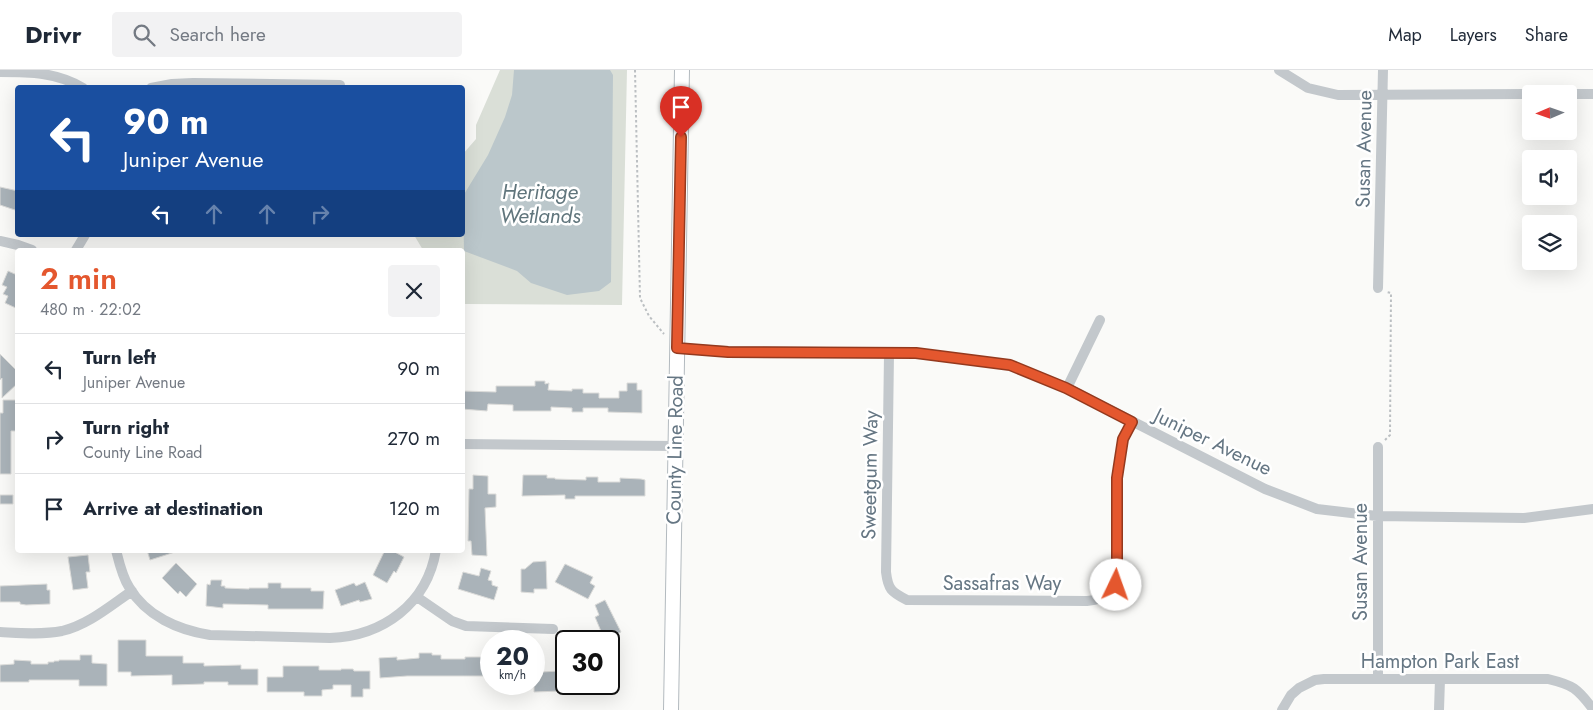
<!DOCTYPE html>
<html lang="en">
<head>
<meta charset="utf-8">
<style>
  body { margin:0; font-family:Jost,sans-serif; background:#f2f2f3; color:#1f2937; height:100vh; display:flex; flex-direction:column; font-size:19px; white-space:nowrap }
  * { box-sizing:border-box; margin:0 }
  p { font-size:16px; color:#747a83 }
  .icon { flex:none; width:28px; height:28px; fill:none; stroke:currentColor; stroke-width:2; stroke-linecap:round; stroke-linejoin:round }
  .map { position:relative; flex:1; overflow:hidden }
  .details { position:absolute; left:15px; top:178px; width:450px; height:305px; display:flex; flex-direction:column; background:#fff; border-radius:5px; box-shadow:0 5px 20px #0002 }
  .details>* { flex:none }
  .top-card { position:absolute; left:15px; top:15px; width:450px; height:152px; border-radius:5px; box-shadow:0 5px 20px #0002; background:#1a4fa0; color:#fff; overflow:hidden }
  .needle { width:32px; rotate:268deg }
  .buttons { position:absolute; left:1522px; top:15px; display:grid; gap:10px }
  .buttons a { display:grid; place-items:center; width:55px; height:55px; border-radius:5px; background:#fff; box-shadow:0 5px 20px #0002; font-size:25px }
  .speed { position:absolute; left:480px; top:560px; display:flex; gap:10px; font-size:25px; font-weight:700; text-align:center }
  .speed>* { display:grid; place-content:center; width:65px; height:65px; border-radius:50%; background:#fff; box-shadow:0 5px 20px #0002; line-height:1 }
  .speed small { font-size:12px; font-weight:400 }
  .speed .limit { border:2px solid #111; border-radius:8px; background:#fff; color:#111 }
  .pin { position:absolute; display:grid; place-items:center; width:42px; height:42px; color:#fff; margin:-51px -21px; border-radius:50% 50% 50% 0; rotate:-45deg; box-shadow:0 0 5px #0007 }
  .pin .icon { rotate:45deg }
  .me { position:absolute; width:55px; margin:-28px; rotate:3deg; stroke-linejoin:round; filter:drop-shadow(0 0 4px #0008) }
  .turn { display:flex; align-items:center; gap:18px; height:105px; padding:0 25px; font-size:22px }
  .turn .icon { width:65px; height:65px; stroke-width:2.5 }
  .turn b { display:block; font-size:35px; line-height:42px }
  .lanes { display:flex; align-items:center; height:48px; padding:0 25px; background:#0003; justify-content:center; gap:25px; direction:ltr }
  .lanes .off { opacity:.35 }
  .round { display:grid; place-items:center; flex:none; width:52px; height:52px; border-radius:5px; background:#f2f2f3 }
  .overview { display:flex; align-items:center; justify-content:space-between; height:85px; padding:0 25px }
  h1 { font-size:30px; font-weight:600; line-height:38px; color:#e4572e }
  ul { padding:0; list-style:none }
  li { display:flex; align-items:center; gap:15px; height:70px; padding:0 25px; border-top:1px solid #e0e1e3 }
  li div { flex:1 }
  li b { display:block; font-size:19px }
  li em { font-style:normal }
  header { display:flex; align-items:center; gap:30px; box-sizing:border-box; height:70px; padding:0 25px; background:#fff; border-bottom:1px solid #e0e1e3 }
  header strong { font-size:24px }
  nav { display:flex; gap:28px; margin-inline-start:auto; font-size:18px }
  .search { width:350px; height:45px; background:#f2f2f3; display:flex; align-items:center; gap:12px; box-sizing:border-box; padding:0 18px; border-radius:5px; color:#747a83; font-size:19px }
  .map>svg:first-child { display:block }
  .green { fill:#dadfd7 }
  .water { fill:#bbc7cb }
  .building { fill:#aab3b9; stroke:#dcdcda }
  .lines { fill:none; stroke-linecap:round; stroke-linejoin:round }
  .secondary-casing { stroke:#b3babf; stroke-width:16 }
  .path { stroke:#bbbfc2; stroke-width:2; stroke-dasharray:2.5 2.5; stroke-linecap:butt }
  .street { stroke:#c3c8cc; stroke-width:10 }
  .secondary { stroke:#fff; stroke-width:14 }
  .route-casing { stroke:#94391e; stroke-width:12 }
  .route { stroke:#e4572e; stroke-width:9 }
  .labels { text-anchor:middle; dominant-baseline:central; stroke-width:5; stroke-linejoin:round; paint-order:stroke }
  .street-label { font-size:20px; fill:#657683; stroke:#fff }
  .water-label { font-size:21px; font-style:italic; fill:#60757c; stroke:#fff }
</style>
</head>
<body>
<header>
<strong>Drivr</strong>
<div class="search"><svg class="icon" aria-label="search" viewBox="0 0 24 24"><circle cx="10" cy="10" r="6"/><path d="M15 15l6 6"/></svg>Search here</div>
<nav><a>Map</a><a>Layers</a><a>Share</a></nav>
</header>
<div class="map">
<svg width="1593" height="640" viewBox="0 0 1593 640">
  <rect width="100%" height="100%" fill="#fafaf8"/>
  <!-- green -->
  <path class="green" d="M500 0H627L622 235 465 234 462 232V180H423L414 165H462L463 84 476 69V55Z"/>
  <!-- water -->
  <path class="water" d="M514 0H610L613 5 611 212 599 221 567 225 531 213 517 201 464 181 463 126 488 85 505 47 512 25Z"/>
  <!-- building -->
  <path class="building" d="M0 117 18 121V141L0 135Z
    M8 201 17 205 18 204V239L5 233 8 226 3 224 7 217 2 215Z
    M0 284 18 302V313L2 328V308L0 310Z
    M535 311H545V314L549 313 548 320 572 321V319H583V323H599V328H619V321H627V313H637V320H642V343L608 342V338H583V342H572V338L551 337V341H513V335L488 334 487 341 462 339V321L496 322V316H535Z
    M3 330H18V361H11V404H0V343H3Z
    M473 405 488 406V424H496V437L485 438 487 486 472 485 471 471H468L469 419H473Z
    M523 405H547V408H555V409L586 410V407H598V412H620V408L641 409 645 410V426H575V429H565V425L522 426Z
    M0 425H13V434H0Z
    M147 480H175V482L150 490Z
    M385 480H391L404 487 396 503 394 501 387 513 373 505Z
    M88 485 90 502H86L88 518 73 520 68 487Z
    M546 491 547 519H534V523L521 522V499H525L533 492Z
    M176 493 197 514 186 527 180 521 178 524 162 508Z
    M565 494 593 507 590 513 595 516 588 529 555 512Z
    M481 498 491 501 488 510 492 511V515L498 517 494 530 458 519 463 502 479 506Z
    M211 510H222L221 516H225V518L249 519V518H268V513H281V518H311V521H324L323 539H268V535L223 534V538L206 536 207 514 210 515Z
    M365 512 372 529 360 532 359 530 341 536 335 520 354 513 356 516Z
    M47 514V520H50V534L26 535 20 534V532H0V516Z
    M605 530 621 562 609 569V563L603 566 595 547 599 545 595 535Z
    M118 570H146V586H183V593H204V596L241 595V599H258V615H228V612H204V614L172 615V605L131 606V602H118Z
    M419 583H432V585H441V589H465V587H491V606H407L380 608 379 588 397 587V590L419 588Z
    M80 585H92V593L107 594V616H79V610H29V612H0V595L14 594V590L31 591V594H48V592H54V591H59V590H80Z
    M283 596H319V600H341V599H353L354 601H370V619H363V627H351V615H333V619L322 620V626H304V622H267V607H283Z
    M560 601 561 621 534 622V605H542V602Z"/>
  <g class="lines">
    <defs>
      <path id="secondary" d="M671 640 682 0"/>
    </defs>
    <!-- secondary casing -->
    <use href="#secondary" class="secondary-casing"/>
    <!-- path -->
    <path class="path" d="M635 0 640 228 649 246 664 264
      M1385 370 1390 365 1391 223 1387 222"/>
    <!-- street -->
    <path class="street" d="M1279 0 1308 18 1338 25 1531 24
      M0 2C29 2 57 2 83 18
      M151 18 172 14 193 13 340 15
      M1569 24H1593
      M0 171 18 175 32 180
      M76 180 85 165
      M1378 218 1383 0
      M677 278 728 281 916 283 1010 295 1067 318 1265 419 1317 439 1377 446 1524 448 1593 439
      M889 284 886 502C888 519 891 522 907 530L1087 531C1107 529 1114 524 1117 503V408L1123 369 1132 352
      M1067 318 1100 250
      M462 374 675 376
      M116 480C119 492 122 506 129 517 146 546 178 560 210 565L330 568C383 566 427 534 436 480
      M417 527 452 551 466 556 553 559
      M0 562C20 563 42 565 62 561 88 555 110 536 132 521
      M1378 608V377
      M1282 640 1291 625 1299 618 1315 610 1324 609H1548C1573 615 1577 618 1593 639
      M1439 640 1440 609"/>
    <!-- secondary -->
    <use href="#secondary" class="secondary"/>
  </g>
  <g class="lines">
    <defs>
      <path id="route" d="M681 67 677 278 728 282 916 283 1010 295 1066 318 1132 352 1123 369 1117 408V504L1116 515"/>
    </defs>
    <!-- route casing -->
    <use href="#route" class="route-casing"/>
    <!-- route -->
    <use href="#route" class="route"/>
  </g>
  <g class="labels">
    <!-- street labels -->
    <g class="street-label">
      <text transform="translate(1364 79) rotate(-89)">Susan Avenue</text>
      <text transform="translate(1213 372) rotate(26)">Juniper Avenue</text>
      <text transform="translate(675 380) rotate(-89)">County Line Road</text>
      <text transform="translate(870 405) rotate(-89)">Sweetgum Way</text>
      <text transform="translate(1360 492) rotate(-90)">Susan Avenue</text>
      <text x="1002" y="513">Sassafras Way</text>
      <text x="1440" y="591">Hampton Park East</text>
    </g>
    <!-- water labels -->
    <g class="water-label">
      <text x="540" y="122">Heritage<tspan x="540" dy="24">Wetlands</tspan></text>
    </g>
  </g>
</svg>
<div class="buttons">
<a><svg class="needle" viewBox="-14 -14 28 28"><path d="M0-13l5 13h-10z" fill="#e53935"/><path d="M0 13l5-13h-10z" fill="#747a83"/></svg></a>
<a><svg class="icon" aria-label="sound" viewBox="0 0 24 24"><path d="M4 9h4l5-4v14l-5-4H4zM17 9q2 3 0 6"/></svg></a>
<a><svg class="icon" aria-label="layers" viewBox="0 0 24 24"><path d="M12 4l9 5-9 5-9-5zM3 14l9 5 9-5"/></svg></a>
</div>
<div class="speed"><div>20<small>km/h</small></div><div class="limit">30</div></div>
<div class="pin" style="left:681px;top:67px;background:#d93025"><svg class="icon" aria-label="arrive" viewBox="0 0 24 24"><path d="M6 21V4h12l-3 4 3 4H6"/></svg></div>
<svg class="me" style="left:1116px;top:515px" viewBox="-20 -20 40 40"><circle r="19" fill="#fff"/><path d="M0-13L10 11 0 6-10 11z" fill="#e4572e"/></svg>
<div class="top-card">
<div class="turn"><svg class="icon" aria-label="left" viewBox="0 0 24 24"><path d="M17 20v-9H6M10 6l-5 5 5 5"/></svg><div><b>90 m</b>Juniper Avenue</div></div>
<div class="lanes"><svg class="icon" aria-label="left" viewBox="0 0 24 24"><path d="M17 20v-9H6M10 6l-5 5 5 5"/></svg><svg class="icon off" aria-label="ahead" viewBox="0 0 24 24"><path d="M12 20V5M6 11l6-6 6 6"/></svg><svg class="icon off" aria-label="ahead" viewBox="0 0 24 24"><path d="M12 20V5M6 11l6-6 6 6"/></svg><svg class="icon off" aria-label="right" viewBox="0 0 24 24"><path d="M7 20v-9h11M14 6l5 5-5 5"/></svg></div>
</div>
<section class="details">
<div class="overview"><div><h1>2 min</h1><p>480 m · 22:02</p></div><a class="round"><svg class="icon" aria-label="close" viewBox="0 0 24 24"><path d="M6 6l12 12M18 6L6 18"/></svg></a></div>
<ul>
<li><svg class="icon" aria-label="left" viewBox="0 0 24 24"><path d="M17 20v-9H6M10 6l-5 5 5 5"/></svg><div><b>Turn left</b><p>Juniper Avenue</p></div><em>90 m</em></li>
<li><svg class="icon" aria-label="right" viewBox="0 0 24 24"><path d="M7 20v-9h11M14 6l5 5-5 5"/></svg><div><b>Turn right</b><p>County Line Road</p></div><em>270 m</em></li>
<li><svg class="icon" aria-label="arrive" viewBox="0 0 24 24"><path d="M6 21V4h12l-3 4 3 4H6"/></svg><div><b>Arrive at destination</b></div><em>120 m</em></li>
</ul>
</section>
</div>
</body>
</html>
